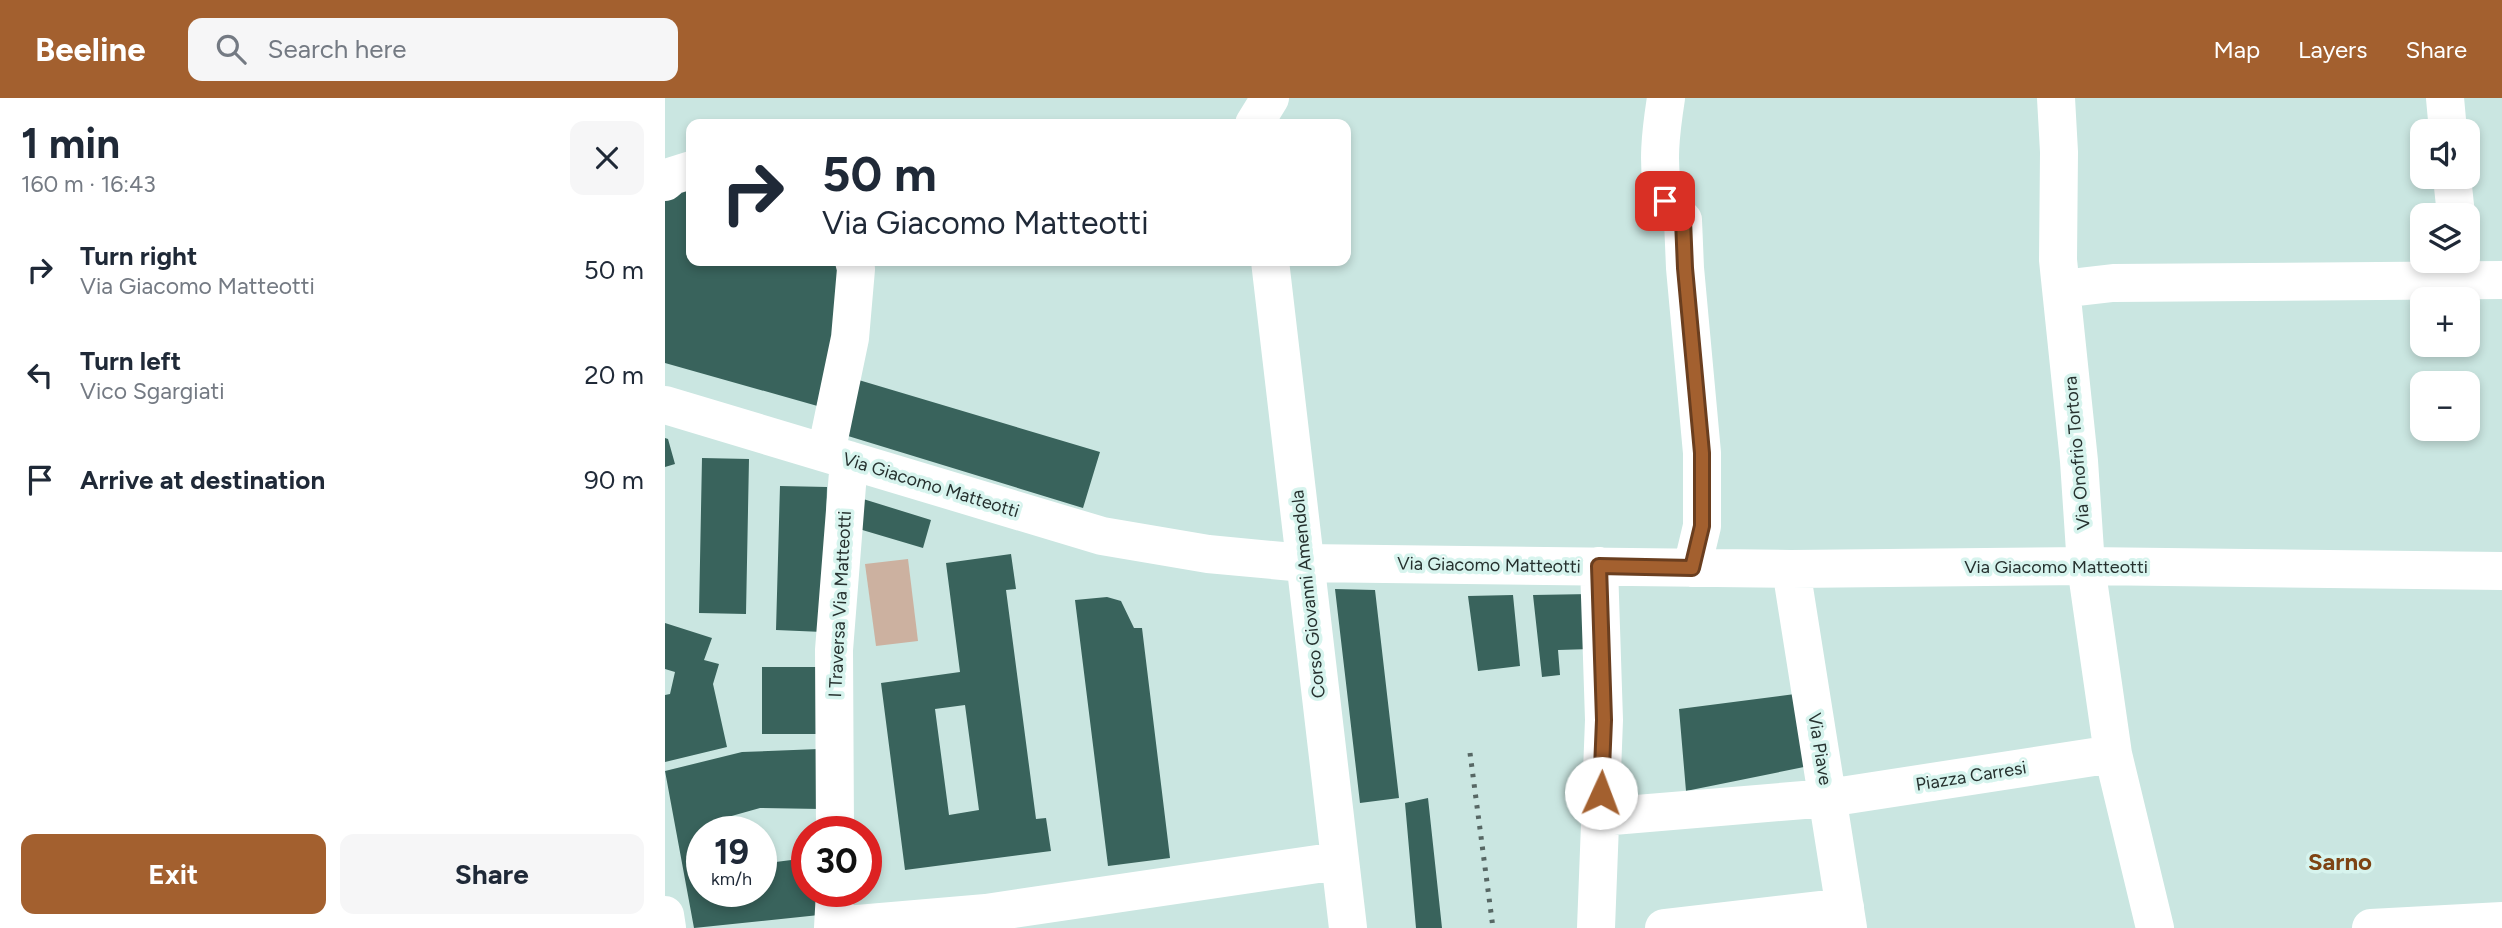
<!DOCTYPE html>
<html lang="en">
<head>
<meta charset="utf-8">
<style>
  body { margin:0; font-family:Figtree,sans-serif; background:#f6f6f7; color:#1f2937; height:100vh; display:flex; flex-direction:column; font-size:26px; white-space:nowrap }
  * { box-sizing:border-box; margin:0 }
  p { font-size:23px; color:#747a83 }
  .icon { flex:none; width:38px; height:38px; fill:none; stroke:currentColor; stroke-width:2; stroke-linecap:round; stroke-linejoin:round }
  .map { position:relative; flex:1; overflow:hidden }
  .panel { display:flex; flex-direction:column; background:#fff; width:665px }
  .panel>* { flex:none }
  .top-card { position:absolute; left:21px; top:21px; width:665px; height:147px; border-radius:14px; box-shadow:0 4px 10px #0003; background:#fff; color:#1f2937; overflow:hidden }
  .fabs { position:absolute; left:1745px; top:21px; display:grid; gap:14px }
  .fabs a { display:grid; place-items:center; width:70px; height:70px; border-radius:14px; background:#fff; box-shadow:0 4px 10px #0003; font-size:35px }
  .speed { position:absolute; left:21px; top:718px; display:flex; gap:14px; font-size:35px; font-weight:700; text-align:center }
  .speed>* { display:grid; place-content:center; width:91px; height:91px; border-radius:50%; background:#fff; box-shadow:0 4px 10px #0003; line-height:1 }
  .speed small { font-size:18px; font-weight:400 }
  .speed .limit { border:10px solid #d22; background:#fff; color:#111 }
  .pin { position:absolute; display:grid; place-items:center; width:60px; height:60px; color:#fff; margin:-30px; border-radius:14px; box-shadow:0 4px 10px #0006 }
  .me { position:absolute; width:77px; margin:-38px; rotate:2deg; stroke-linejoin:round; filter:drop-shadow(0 0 5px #0008) }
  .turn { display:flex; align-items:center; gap:24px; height:147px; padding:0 21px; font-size:32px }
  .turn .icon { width:91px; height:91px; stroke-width:2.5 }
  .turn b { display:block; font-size:49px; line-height:60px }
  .round { display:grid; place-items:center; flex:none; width:74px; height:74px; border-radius:14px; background:#f6f6f7 }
  .overview { display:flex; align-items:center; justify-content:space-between; height:119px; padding:0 21px }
  h1 { font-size:42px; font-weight:700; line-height:52px }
  .button { display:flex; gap:14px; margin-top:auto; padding:14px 21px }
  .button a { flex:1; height:80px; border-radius:14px; background:#a3602f; color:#fff; font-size:28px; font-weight:700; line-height:80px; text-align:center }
  .button a+a { background:#f6f6f7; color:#1f2937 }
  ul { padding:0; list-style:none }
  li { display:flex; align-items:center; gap:21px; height:105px; padding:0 21px }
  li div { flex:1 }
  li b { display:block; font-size:26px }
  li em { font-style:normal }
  header { display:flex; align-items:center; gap:42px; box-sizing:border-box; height:98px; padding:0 35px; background:#a3602f; color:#fff }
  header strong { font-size:33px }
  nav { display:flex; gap:38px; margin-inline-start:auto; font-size:24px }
  .search { width:490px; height:63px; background:#f6f6f7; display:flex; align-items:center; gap:18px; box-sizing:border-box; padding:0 24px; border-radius:14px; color:#747a83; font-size:26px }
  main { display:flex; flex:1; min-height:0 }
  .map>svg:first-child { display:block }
  .green { fill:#ccb1a0 }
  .building { fill:#39635c; fill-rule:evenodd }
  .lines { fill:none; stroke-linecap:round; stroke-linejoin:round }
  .minor { stroke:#fff; stroke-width:38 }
  .rail { stroke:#576764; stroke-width:5; stroke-dasharray:3.5 7; stroke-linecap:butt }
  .route-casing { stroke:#6a3e1f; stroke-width:18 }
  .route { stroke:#a3602f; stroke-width:12 }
  .labels { text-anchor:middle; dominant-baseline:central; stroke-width:7; stroke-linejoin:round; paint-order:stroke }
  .street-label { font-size:18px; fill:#26312f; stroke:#d7f4ee }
  .district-label { font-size:24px; font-weight:bold; fill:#7e4313; stroke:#d7f4ee }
</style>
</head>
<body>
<header>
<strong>Beeline</strong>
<div class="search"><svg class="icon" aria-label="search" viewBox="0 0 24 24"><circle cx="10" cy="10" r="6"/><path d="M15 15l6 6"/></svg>Search here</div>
<nav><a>Map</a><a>Layers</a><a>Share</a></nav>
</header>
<main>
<section class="panel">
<div class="overview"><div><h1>1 min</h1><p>160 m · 16:43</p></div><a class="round"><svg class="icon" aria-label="close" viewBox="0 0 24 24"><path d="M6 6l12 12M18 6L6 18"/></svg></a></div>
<ul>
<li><svg class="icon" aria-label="right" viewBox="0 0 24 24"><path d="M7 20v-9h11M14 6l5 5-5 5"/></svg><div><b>Turn right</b><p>Via Giacomo Matteotti</p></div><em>50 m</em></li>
<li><svg class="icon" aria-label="left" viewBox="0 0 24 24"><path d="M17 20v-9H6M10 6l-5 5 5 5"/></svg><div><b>Turn left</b><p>Vico Sgargiati</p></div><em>20 m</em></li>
<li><svg class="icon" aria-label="arrive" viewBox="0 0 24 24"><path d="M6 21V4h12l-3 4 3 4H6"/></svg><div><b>Arrive at destination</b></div><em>90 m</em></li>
</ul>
<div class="button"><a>Exit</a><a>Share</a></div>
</section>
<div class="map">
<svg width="1837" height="830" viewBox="0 0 1837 830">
  <rect width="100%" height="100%" fill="#cae6e1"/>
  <!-- green -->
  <path class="green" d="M243 461 253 543 211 548 200 466Z"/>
  <!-- building -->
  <path class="building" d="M26 80V163H173L176 196 156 309 0 265V96Z
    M187 280 435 354 418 410 183 338Z
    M0 340 3 341 10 366 0 369Z
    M37 360 84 361 81 516 34 515Z
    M115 388 162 389 158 534 111 532Z
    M195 400 266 422 258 450 194 431Z
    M346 456 351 491 341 492 371 721 381 720 386 753 240 772 216 585 295 574 281 465ZM300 607 314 712 284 717 270 611Z
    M670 491 710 492 734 700 695 705Z
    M926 496V551L893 552 895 577 877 579 868 497Z
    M848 497 855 568 813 573 803 498Z
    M442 499 456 503 469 530H477L505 760 443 768 410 502Z
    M0 525 47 540 39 562 54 566 48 586 62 649 0 664V597L5 596 10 574 0 571Z
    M97 569H154V636H97Z
    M1130 596 1139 669 1021 693 1014 611Z
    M154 651 156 711 95 710 63 719 66 733H37V793H96V766L142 760V793H151L154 817 29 830 0 673 77 654Z
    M763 700 777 830H751L740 705Z"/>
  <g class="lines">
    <!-- minor -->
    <path class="minor" d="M1001 0C996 32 991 69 1000 101 1002 108 1012 116 1018 122L1020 170 1037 355V428L1027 470
      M1391 0 1394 54 1393 162 1414 363 1421 468 1448 656 1490 830
      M1780 0 1783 33
      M589 26 605 0
      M1787 79 1791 117
      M0 84 7 78 26 72
      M605 163 683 830
      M1396 191 1448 185 1837 182
      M0 307 437 438 543 456 639 465 1126 471 1421 468 1837 473
      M161 355 185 240 191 171 189 163
      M1126 471 1183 830
      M936 719 1163 700 1448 656
      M170 733 169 552 184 362
      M0 817 2 830
      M169 828 321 815 673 763
      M168 830 170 793
      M931 830 939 622 934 468
      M999 830 1180 809
      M1706 830 1837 823"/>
    <!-- rail -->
    <path class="rail" d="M805 655 828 830"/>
  </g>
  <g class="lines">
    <defs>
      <path id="route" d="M936 695 939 622 934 468 1027 470 1037 428V355L1020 170 1018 122 1000 103"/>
    </defs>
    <!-- route casing -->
    <use href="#route" class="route-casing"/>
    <!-- route -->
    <use href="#route" class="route"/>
  </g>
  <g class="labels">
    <!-- street labels -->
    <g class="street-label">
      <text transform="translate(1412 355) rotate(-95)">Via Onofrio Tortora</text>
      <text transform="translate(266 387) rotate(17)">Via Giacomo Matteotti</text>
      <text transform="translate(824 467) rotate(1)">Via Giacomo Matteotti</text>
      <text x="1391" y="469">Via Giacomo Matteotti</text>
      <text transform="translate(643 496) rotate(-96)">Corso Giovanni Amendola</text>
      <text transform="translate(175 506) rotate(-87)">I Traversa Via Matteotti</text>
      <text transform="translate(1155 651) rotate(81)">Via Piave</text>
      <text transform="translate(1306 678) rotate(-9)">Piazza Carresi</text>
    </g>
    <!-- district labels -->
    <g class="district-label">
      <text x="1675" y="763">Sarno</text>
    </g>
  </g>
</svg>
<div class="fabs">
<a><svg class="icon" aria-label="sound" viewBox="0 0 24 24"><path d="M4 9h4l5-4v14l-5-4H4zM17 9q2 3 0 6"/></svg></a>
<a><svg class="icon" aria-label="layers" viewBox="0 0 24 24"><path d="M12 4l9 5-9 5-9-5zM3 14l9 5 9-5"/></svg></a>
<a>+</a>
<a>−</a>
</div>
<div class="speed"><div>19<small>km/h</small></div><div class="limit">30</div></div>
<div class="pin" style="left:1000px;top:103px;background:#d93025"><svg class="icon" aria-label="arrive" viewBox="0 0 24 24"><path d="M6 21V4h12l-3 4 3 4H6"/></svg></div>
<svg class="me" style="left:936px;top:695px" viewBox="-20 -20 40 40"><circle r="19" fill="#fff"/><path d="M0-13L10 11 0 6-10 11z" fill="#a3602f"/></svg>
<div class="top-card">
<div class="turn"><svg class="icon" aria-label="right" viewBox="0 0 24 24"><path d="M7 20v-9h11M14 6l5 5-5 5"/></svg><div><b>50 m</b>Via Giacomo Matteotti</div></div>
</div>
</div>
</main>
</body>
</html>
